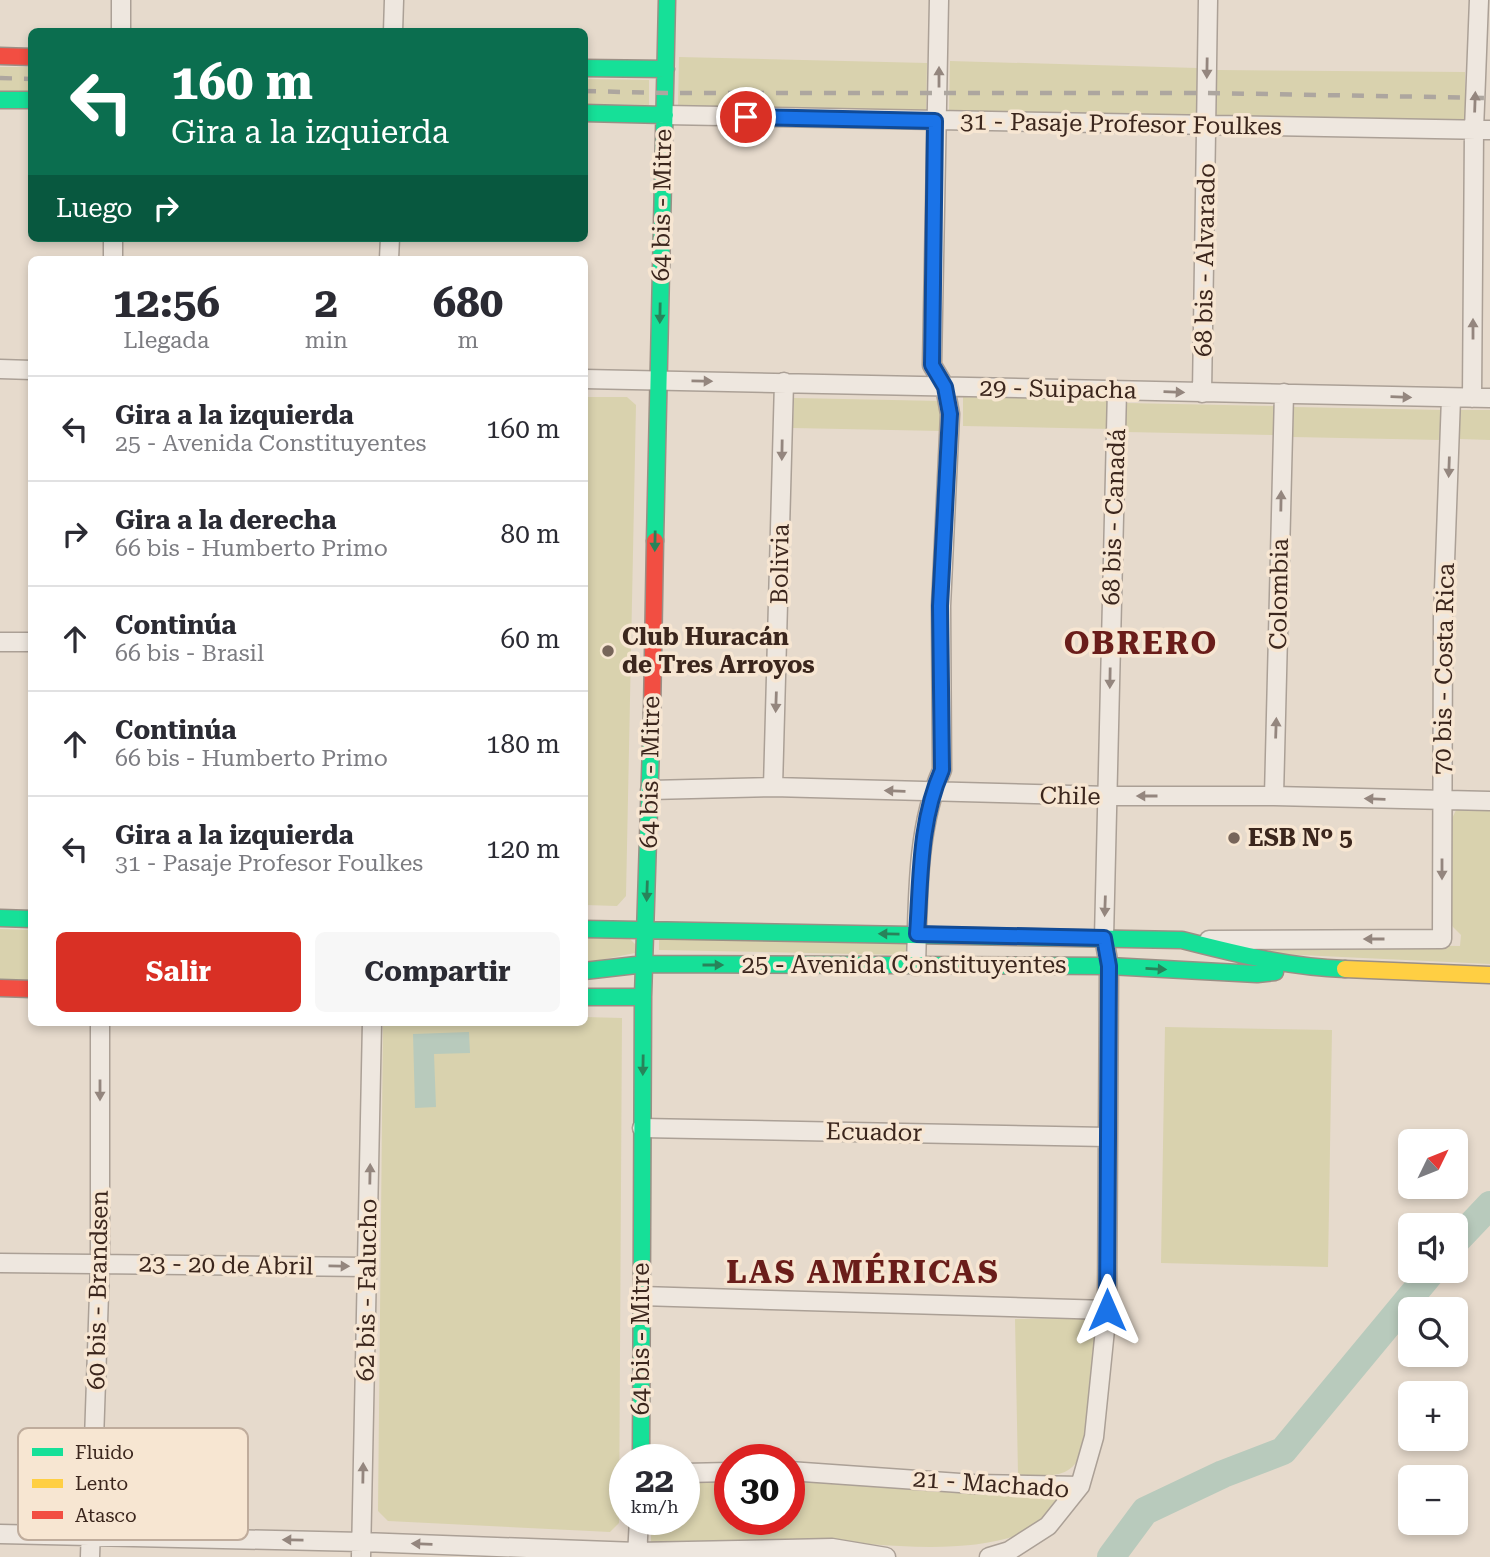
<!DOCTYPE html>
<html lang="es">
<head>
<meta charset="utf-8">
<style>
  body { margin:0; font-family:"Roboto Serif",serif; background:#f7f7f7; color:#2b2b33; height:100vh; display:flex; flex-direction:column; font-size:26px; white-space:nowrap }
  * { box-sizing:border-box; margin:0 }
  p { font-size:23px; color:#7c7c81 }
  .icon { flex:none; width:38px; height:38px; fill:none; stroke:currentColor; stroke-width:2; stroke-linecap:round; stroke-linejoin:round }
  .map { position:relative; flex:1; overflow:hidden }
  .details { position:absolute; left:28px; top:256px; width:560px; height:770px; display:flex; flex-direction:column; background:#fff; border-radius:10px; box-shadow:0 4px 10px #0003 }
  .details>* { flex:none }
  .top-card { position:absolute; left:28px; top:28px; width:560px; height:214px; border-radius:10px; box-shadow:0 4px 10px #0003; background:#0b6e4f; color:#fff; overflow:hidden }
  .needle { width:46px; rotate:47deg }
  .buttons { position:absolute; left:1398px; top:1129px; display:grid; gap:14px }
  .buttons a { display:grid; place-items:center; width:70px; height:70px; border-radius:10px; background:#fff; box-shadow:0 4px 10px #0003; font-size:35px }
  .speed { position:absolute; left:609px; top:1444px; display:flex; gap:14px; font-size:35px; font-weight:700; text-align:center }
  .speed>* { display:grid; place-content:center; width:91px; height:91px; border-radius:50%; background:#fff; box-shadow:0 4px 10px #0003; line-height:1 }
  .speed small { font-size:18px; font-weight:400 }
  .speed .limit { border:10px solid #d22; background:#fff; color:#111 }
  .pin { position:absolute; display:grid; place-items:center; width:60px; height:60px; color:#fff; margin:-30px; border:4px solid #fff; border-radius:50%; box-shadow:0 2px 7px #0007 }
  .me { position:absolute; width:77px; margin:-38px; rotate:0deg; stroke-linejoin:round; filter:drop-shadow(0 0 5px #0008) }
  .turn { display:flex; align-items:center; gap:24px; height:147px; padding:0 28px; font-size:32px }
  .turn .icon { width:91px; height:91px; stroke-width:2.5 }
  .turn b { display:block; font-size:49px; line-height:60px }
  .then { display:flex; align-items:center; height:66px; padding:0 28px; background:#0003; gap:14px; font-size:26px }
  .eta { display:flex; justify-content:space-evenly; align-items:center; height:119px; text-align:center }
  .eta b { font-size:42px; font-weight:700; line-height:49px }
  .action { display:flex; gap:14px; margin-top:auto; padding:14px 28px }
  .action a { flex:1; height:80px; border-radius:10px; background:#d93025; color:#fff; font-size:28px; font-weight:700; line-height:80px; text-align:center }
  .action a+a { background:#f7f7f7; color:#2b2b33 }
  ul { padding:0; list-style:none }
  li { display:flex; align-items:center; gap:21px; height:105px; padding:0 28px; border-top:2px solid #e1e1e2 }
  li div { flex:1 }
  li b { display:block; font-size:26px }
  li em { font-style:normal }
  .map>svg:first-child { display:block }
  .green { fill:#d9d2ae }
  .water { fill:#b8cabc }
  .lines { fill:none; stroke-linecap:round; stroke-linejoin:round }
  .river { stroke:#b8cabc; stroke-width:28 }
  .street-casing { stroke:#aba096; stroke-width:21 }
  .fast-casing { stroke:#9b8f85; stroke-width:19 }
  .slow-casing { stroke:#9b8f85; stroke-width:19 }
  .jam-casing { stroke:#9b8f85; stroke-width:19 }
  .street { stroke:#eee7df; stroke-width:18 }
  .fast { stroke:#16e098; stroke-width:16 }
  .slow { stroke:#ffcf43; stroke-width:16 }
  .jam { stroke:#f24e42; stroke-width:16 }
  .rail { stroke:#ada69f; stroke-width:4.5; stroke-dasharray:12 12; stroke-linecap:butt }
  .oneway { fill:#94867e }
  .oneway2 { fill:#28835a }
  .route-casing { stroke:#114b97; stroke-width:18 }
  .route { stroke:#1a73e8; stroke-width:12 }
  .poi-dot { fill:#77655a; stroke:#f7e6d2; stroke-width:2.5 }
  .labels { text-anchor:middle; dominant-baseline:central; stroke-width:7; stroke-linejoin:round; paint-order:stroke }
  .street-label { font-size:24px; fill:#3b261d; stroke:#f7e6d2 }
  .poi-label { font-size:24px; font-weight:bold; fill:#3b261d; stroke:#f7e6d2; text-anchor:start }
  .district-label { font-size:32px; font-weight:bold; letter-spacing:2px; fill:#6a1d1a; stroke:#f7e6d2 }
  .key { fill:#f7e6d2; stroke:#bfac9c; stroke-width:2 }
  .key-label { font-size:19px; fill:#3b261d }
</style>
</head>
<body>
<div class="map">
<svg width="1490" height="1557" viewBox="0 0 1490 1557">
  <rect width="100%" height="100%" fill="#e6dacc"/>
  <!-- green -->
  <path class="green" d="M679 57 927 63 926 113 678 107Z
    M950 61 1197 68 1196 117 949 111Z
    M0 67H31V92L0 91Z
    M1217 70 1465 72V122L1216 119Z
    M585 79 649 80V105L585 104Z
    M585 397H627L636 405 626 896 617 906 585 905Z
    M963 397 1111 400 1110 429 963 426Z
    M794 398 941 401V431L793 428Z
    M1126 403 1274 406 1273 435 1126 432Z
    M1294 407 1442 410 1441 440 1293 437Z
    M1460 410H1490V440L1460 439Z
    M1463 808 1490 809V964L1279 954 1233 944 1460 946 1461 935 1453 927 1448 918 1450 823 1456 810Z
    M0 929 31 930V980L0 979Z
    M585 938 630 939 635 944V953L585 963Z
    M659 939 907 944V955L659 950Z
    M585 1017 622 1018 619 1523 610 1532 388 1521 378 1511 383 1022H584Z
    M1165 1027 1332 1030 1328 1267 1161 1263Z
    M1091 1318 1095 1321 1097 1327 1085 1446C1072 1482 1050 1475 1018 1475L1015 1319Z
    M730 1479V1519H789V1480L1057 1494 1060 1497C1050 1512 1036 1524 1021 1534 956 1557 878 1543 806 1540 755 1537 702 1543 651 1545V1519H684V1481Z"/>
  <!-- water -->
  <path class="water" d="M469 1032 470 1053 434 1054 436 1107 415 1108 413 1034Z"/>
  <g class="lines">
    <!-- river -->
    <path class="river" d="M1456 1241 1490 1205
      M1111 1557 1145 1511 1223 1474 1283 1451 1433 1270"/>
    <defs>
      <path id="street" d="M121 32V0
        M393 32 394 0
        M665 115 1490 130
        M113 259V238
        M389 259 390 238
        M0 369 32 370
        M584 379 1490 398
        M1202 393 1208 0
        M1472 398 1474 130 1479 0
        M0 642H32
        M773 787 784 382
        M650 790 773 787 1109 796H1274L1490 801
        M1274 796 1284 393
        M1209 940 1442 939 1443 617 1451 398
        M916 966C918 903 916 828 942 770L941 606 950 414 945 387 932 365 939 0
        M642 1128 1107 1137
        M0 1263 368 1267
        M641 1296 1107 1310
        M789 1471 974 1484 1080 1486
        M684 1473 730 1472
        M0 1534 362 1542 637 1552 832 1548 886 1557
        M90 1557 100 1264V1022
        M361 1557 372 1022
        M637 1557 639 1519
        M989 1557 1009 1551 1048 1526 1080 1486 1094 1437 1107 1310 1109 966 1104 938 1117 390"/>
      <path id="fast" d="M584 68 666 69
        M0 100H32
        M584 113 665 115
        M655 541 667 0
        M0 918 32 919
        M584 929 1182 940C1237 954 1289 967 1345 969
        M584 971 645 964 1109 966 1257 974 1275 972
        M584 997H643
        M641 1460 643 997 652 713"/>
      <path id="slow" d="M1345 969 1490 975"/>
      <path id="jam" d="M0 56 32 57
        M652 713 655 541
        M0 988 32 989"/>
    </defs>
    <!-- street casing -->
    <use href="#street" class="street-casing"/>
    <!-- fast casing -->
    <use href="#fast" class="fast-casing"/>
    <!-- slow casing -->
    <use href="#slow" class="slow-casing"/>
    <!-- jam casing -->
    <use href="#jam" class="jam-casing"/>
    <!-- street -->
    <use href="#street" class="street"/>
    <!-- fast -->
    <use href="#fast" class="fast"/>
    <!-- slow -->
    <use href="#slow" class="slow"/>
    <!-- jam -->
    <use href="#jam" class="jam"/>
    <!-- rail -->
    <path class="rail" d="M0 78 32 79
      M584 91 666 93H1207L1490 98"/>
  </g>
  <!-- one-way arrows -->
  <defs><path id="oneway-solid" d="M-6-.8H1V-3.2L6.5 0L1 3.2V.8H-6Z" transform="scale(1.75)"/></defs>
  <g class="oneway">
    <use href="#oneway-solid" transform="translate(1207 68) rotate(91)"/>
    <use href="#oneway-solid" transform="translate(939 77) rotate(-90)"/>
    <use href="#oneway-solid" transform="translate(1475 102) rotate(-88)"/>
    <use href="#oneway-solid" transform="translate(1473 329) rotate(-90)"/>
    <use href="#oneway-solid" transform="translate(702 381) rotate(1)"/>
    <use href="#oneway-solid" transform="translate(1174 392) rotate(2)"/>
    <use href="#oneway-solid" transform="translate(1401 397) rotate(2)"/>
    <use href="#oneway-solid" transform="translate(782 450) rotate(91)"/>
    <use href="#oneway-solid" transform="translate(1449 467) rotate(92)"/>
    <use href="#oneway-solid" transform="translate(1281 501) rotate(-89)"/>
    <use href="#oneway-solid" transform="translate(1110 678) rotate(91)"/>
    <use href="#oneway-solid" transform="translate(776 702) rotate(92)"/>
    <use href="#oneway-solid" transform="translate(1276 728) rotate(-88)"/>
    <use href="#oneway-solid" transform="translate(895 791) rotate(-178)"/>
    <use href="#oneway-solid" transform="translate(1147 796) rotate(180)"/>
    <use href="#oneway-solid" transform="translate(1375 799) rotate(-178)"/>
    <use href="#oneway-solid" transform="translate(1442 869) rotate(90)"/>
    <use href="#oneway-solid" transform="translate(1105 906) rotate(92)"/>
    <use href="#oneway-solid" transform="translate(1374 939) rotate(180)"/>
    <use href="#oneway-solid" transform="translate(100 1090) rotate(90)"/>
    <use href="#oneway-solid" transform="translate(370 1174) rotate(-89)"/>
    <use href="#oneway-solid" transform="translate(339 1266) rotate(1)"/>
    <use href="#oneway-solid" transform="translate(363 1473) rotate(-89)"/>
    <use href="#oneway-solid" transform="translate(293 1540) rotate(-179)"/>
    <use href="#oneway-solid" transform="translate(422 1544) rotate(-178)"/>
  </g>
  <g class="oneway2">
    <use href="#oneway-solid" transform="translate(660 313) rotate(91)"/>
    <use href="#oneway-solid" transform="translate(655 541) rotate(91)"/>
    <use href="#oneway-solid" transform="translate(647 891) rotate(92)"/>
    <use href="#oneway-solid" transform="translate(889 934) rotate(-179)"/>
    <use href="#oneway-solid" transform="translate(713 965)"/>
    <use href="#oneway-solid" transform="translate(1156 969) rotate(3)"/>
    <use href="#oneway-solid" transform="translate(643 1065) rotate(91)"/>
  </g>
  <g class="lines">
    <defs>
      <path id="route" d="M746 117 935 121 932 365 945 387 950 414 940 606 942 770C919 822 921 879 917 934L1104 938 1109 966 1107 1310"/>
    </defs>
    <!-- route casing -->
    <use href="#route" class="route-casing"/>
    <!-- route -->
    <use href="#route" class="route"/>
  </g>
  <!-- markers -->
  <g class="poi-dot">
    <circle cx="608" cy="651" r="7"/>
    <circle cx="1234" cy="838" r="7"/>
  </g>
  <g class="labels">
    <!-- street labels -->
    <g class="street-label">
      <text transform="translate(1121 124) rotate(1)">31 - Pasaje Profesor Foulkes</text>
      <text transform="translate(662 205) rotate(-89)">64 bis - Mitre</text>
      <text transform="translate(1205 260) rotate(-89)">68 bis - Alvarado</text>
      <text transform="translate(1058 389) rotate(1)">29 - Suipacha</text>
      <text transform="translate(1114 517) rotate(-88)">68 bis - Canadá</text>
      <text transform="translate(780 564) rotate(-89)">Bolivia</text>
      <text transform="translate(1279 594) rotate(-89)">Colombia</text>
      <text transform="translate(1444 669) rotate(-89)">70 bis - Costa Rica</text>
      <text transform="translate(650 772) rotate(-89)">64 bis - Mitre</text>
      <text transform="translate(1070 796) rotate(1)">Chile</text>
      <text x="904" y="965">25 - Avenida Constituyentes</text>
      <text transform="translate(874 1132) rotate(1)">Ecuador</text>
      <text transform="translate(226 1265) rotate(1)">23 - 20 de Abril</text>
      <text transform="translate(98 1290) rotate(-89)">60 bis - Brandsen</text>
      <text transform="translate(367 1290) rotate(-89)">62 bis - Falucho</text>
      <text transform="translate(641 1339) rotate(-90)">64 bis - Mitre</text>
      <text transform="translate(991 1484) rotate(4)">21 - Machado</text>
    </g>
    <!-- poi labels -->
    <g class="poi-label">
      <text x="622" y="637">Club Huracán<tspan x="622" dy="28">de Tres Arroyos</tspan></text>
      <text x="1248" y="838">ESB Nº 5</text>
    </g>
    <!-- district labels -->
    <g class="district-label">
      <text x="1141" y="643">OBRERO</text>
      <text x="863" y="1272">LAS AMÉRICAS</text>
    </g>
  </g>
  <!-- legend -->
  <rect x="18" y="1428" width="230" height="112" rx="10" class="key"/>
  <rect x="32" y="1448" width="31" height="8" fill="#16e098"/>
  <rect x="32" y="1479" width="31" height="9" fill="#ffcf43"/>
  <rect x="32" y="1511" width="31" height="8" fill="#f24e42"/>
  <g class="key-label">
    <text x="75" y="1459">Fluido</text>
    <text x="75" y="1490">Lento</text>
    <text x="75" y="1522">Atasco</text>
  </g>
</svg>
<div class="buttons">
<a><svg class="needle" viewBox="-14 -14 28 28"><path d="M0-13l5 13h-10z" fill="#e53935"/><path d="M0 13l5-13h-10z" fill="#7c7c81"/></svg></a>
<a><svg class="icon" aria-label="sound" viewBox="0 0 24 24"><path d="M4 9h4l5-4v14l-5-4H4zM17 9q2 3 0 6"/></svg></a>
<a><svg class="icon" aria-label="search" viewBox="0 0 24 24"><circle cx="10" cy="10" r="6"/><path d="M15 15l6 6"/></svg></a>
<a>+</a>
<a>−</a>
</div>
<div class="speed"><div>22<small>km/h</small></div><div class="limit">30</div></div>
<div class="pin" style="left:746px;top:117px;background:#d93025"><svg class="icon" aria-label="arrive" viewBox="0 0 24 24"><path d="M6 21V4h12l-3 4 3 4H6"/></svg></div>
<svg class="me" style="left:1107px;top:1310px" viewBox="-20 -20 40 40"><path d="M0-17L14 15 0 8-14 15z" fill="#1a73e8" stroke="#fff" stroke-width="4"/></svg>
<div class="top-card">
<div class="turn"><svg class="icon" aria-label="left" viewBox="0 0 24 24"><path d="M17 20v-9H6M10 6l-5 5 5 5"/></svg><div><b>160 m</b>Gira a la izquierda</div></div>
<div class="then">Luego<svg class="icon" aria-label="right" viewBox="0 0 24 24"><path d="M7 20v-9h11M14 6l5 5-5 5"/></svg></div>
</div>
<section class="details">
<div class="eta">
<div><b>12:56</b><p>Llegada</p></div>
<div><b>2</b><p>min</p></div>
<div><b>680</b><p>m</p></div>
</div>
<ul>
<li><svg class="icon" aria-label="left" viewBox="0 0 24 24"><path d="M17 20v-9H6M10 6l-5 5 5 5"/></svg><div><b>Gira a la izquierda</b><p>25 - Avenida Constituyentes</p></div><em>160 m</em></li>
<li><svg class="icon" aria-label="right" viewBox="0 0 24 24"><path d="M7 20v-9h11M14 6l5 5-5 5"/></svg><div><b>Gira a la derecha</b><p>66 bis - Humberto Primo</p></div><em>80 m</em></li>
<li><svg class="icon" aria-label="ahead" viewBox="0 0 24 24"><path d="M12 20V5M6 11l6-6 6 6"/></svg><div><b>Continúa</b><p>66 bis - Brasil</p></div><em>60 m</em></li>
<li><svg class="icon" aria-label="ahead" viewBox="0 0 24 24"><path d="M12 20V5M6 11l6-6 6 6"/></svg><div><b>Continúa</b><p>66 bis - Humberto Primo</p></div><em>180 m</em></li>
<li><svg class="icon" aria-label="left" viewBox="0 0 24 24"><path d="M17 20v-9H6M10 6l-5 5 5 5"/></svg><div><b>Gira a la izquierda</b><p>31 - Pasaje Profesor Foulkes</p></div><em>120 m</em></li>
</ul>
<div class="action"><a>Salir</a><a>Compartir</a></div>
</section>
</div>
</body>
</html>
